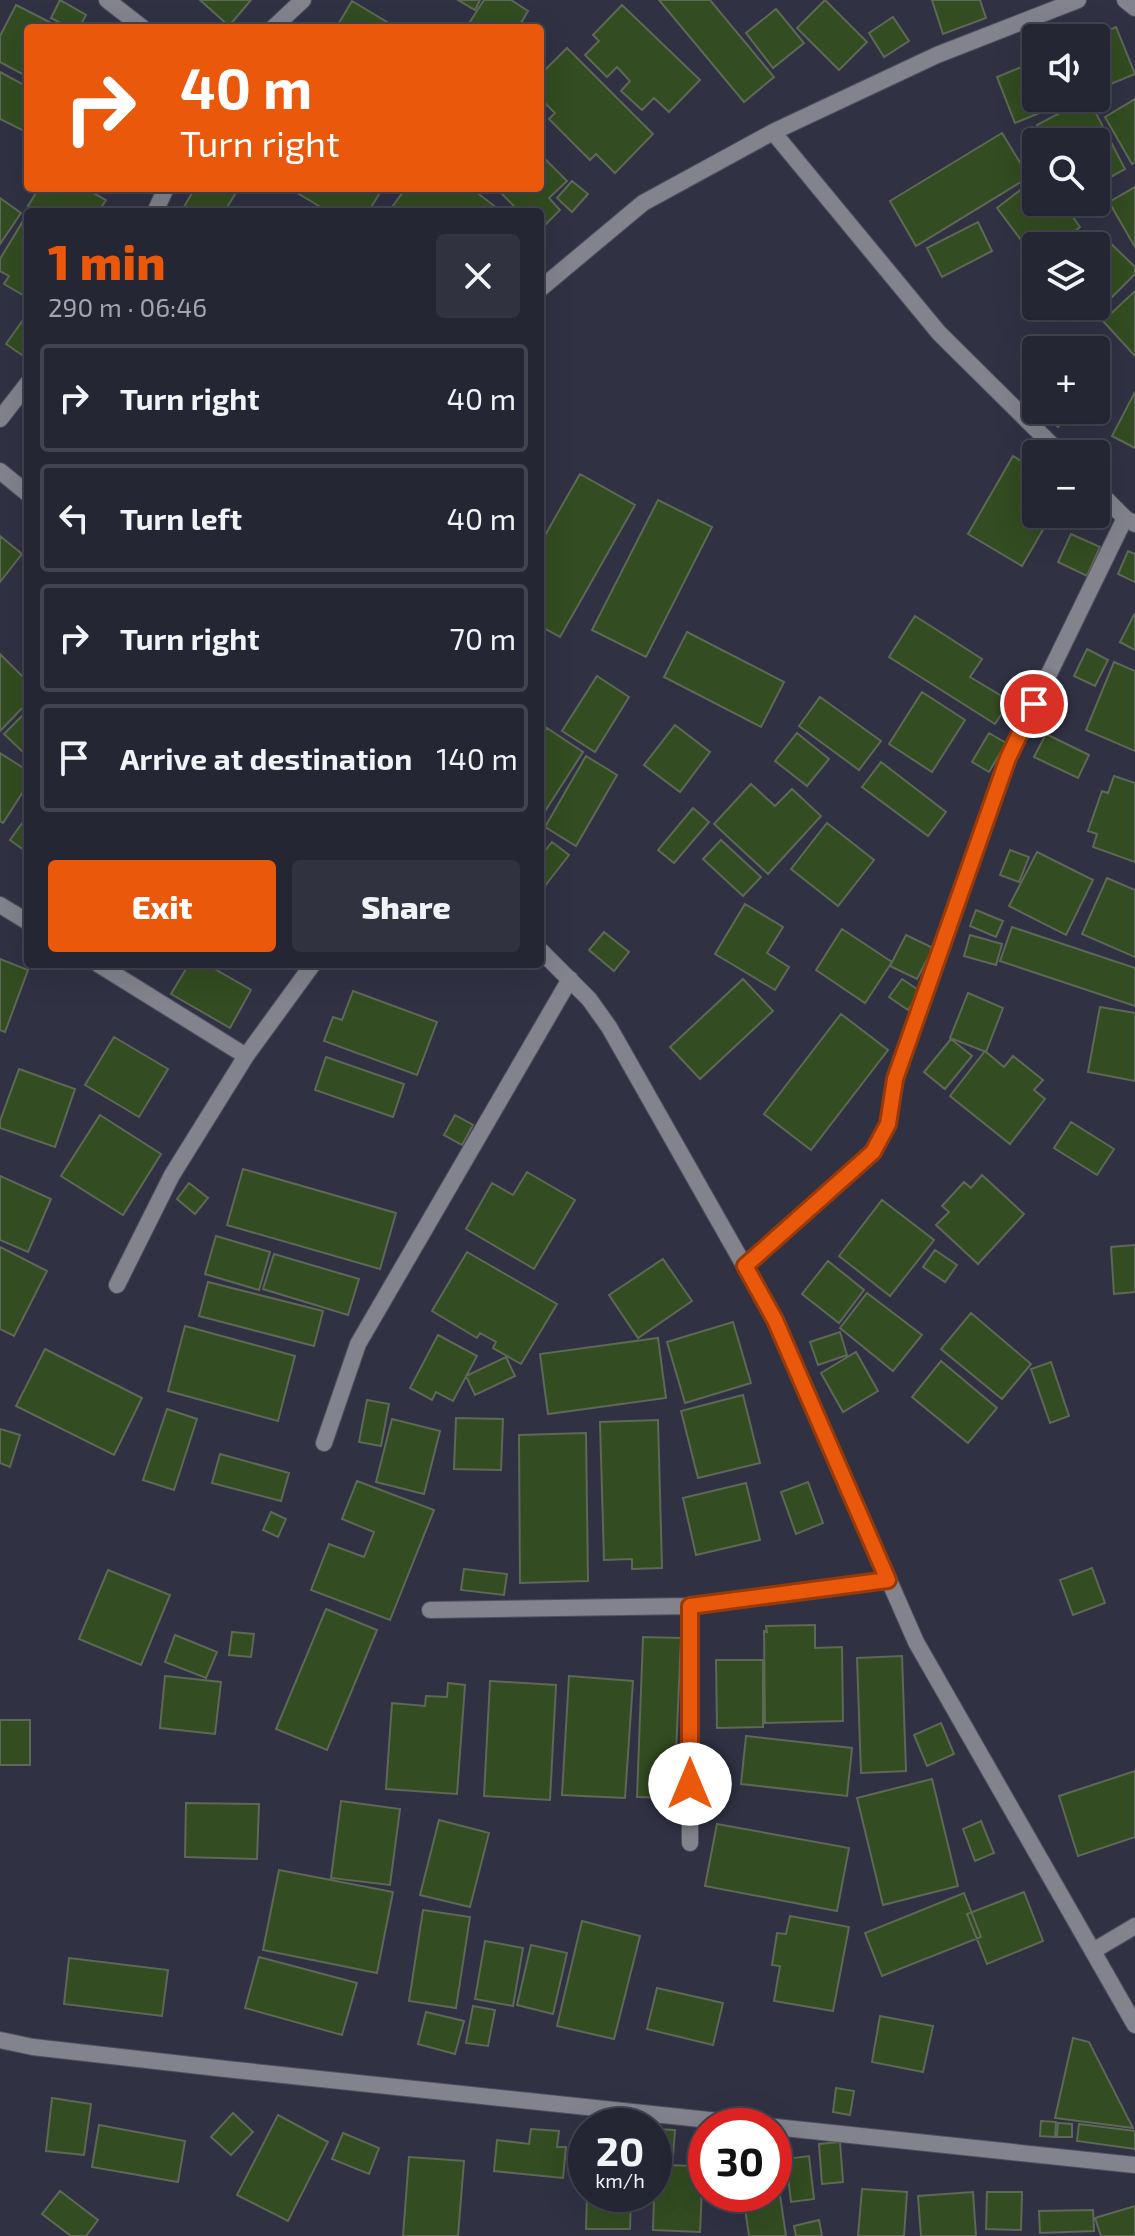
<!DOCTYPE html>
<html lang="en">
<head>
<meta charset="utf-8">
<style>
  body { margin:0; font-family:"Exo 2",sans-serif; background:#30323f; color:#f1f3f6; height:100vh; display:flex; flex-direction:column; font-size:30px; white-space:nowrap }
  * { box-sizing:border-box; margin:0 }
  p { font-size:26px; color:#a3a5ac }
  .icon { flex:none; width:44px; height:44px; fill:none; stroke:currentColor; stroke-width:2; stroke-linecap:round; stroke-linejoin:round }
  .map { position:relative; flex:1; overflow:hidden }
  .details { position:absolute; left:24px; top:208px; width:520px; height:760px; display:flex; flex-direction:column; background:#242633; border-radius:8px; box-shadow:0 8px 32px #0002,0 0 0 2px #41434e }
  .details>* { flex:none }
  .banner { position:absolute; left:24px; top:24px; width:520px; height:168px; border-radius:8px; box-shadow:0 8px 32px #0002,0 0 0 2px #41434e; background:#ea580c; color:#fff; overflow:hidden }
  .buttons { position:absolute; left:1022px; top:24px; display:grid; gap:16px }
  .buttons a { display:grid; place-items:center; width:88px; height:88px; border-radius:8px; background:#242633; box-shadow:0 8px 32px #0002,0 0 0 2px #41434e; font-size:40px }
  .speed { position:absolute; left:568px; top:2108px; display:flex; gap:16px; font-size:40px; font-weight:700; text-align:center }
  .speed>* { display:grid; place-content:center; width:104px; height:104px; border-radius:50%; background:#242633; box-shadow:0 8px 32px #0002,0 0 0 2px #41434e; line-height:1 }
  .speed small { font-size:20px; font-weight:400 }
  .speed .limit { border:12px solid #d22; background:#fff; color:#111 }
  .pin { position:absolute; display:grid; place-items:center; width:68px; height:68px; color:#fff; margin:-34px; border:4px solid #fff; border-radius:50%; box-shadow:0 2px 8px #0007 }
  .me { position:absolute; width:88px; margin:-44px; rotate:0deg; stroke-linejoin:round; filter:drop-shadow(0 0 6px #0008) }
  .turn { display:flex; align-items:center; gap:28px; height:168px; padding:0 24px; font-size:36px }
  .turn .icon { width:104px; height:104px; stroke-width:2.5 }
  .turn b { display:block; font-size:56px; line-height:68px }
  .round { display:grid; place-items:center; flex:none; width:84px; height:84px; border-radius:8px; background:#30323f }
  .head { display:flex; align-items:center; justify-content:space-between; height:136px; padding:0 24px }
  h1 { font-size:48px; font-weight:800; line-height:60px; color:#ea580c }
  .cta { display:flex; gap:16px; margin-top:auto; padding:16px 24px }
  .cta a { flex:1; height:92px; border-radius:8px; background:#ea580c; color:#fff; font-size:32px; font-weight:800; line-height:92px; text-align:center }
  .cta a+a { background:#30323f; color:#f1f3f6 }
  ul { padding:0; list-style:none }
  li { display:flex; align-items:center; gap:24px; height:108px; margin:0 16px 12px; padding:0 8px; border:4px solid #41434e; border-radius:8px }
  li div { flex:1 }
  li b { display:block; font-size:30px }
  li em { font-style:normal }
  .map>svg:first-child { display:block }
  .building { fill:#334c21; stroke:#5d6856; stroke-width:2 }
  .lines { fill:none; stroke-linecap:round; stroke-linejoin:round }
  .minor-casing { stroke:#4f5162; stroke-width:18 }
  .minor { stroke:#82838d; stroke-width:16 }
  .route-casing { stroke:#983908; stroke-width:20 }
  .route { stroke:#ea580c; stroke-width:14 }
</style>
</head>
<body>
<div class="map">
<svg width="1135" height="2236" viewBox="0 0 1135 2236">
  <rect width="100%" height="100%" fill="#303244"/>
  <!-- building -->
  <path class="building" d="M60 0 86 15 79 28H70L51 18Z
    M200 0H251L229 26Z
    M458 0H480L475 10Z
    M484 0H511L528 11 518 28H466Z
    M659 0H710L774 77 744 102Z
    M825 0 867 42 839 70 797 28Z
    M932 0H980L986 18 943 34Z
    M352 1 397 28H336Z
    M16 5 61 28H28V77L0 62V36Z
    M622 5 700 80 669 112 654 98 642 110 621 91 630 81 617 67 607 77 585 55 599 41 593 35Z
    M776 9 804 43 773 68 746 33Z
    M893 17 909 41 884 57 869 33Z
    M1116 27 1135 74 1096 90V38H1090Z
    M567 48 653 134 615 173 596 154 590 160 549 119 555 113 540 98V75Z
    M1036 61V98H1076L1015 123 997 77Z
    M0 72 28 87V133L0 119Z
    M1088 98 1125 169 1096 185V142H1046L1037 125Z
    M1135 99V162L1132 164 1105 117Z
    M1002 133 1029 177 916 246 890 201Z
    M540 154 567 181 549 198 560 210 540 230V212H520L496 188H540Z
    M1036 178V202H1062L1080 227 1055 246H1036V260L997 208Z
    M572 181 588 194 572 212 557 198Z
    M1135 187V247L1109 202Z
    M39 188H98L95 194 106 200 98 212H38L28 206Z
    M195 188H239L224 212H181Z
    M289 188H383L368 212H329Z
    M406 188H471L502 212H392L390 210Z
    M0 198 21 213 0 244Z
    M26 216 28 217V298L4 284 9 276 0 271V259Z
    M978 222 992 251 942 277 927 248Z
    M1098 231 1135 267V274L1109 300 1096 287V246H1084Z
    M1135 291V356L1103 321Z
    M28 313V359L6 344Z
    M1135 392V448L1112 436Z
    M1041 410H1076L1058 427Z
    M1013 456 1036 470V514H1052L1022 566 968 534Z
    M580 474 635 505 560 637 540 626V544Z
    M658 500 712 527 646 657 592 630Z
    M1071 534 1100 547 1087 576 1058 562Z
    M0 536 22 554 0 582Z
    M1128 551 1135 554V582L1118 574Z
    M1135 613V650L1120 642Z
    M915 616 982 659 970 677 1010 701 995 724 889 657Z
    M687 632 784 682 761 727 664 677Z
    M1087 649 1108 660 1095 686 1074 676Z
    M0 654 28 682V702L0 731Z
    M1114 662 1135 671V751L1086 730Z
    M597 676 629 697 595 752 562 731Z
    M922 692 965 720 932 772 889 744Z
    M820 697 881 741 859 770 799 726Z
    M28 710V757L4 734Z
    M675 725 710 752 680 792 644 765Z
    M547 728 583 752 540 819V739Z
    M797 733 829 759 807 786 775 761Z
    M989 733 1006 743 989 772 972 762Z
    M1046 734 1089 755 1078 778 1034 757Z
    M0 753 28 771V784L3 823 0 821Z
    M586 756 617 775 576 846 545 827Z
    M881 762 946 812 928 836 862 787Z
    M1114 776 1135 783V862L1093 847 1097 834 1088 831 1102 791 1108 793Z
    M751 784 775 806 792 789 821 816 768 874 714 824Z
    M693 808 709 822 674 863 658 850Z
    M28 815V853L10 840Z
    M827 823 874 860 838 906 791 869Z
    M721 840 761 877 743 896 703 859Z
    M552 842 569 855 541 891 540 857Z
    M1010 850 1029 857 1019 882 1000 875Z
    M1037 852 1093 880 1066 935 1009 906Z
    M1107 878 1135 890V957L1082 934Z
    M745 904 783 927 767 953 789 967 775 990 715 954Z
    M976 910 1003 921 996 937 970 926Z
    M1012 927 1135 968V1006L1000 961Z
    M842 929 892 962 865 1003 816 970Z
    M604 932 629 952 614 971 589 950Z
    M906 935 933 948 917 979 890 966Z
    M970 935 1002 944 996 965 964 956Z
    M0 959 28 970 5 1032 0 1030Z
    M189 964H206L251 990 230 1028 171 994Z
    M743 979 773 1011 700 1079 670 1047Z
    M902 979 920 991 908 1010 889 997Z
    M353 991 437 1022 417 1075 324 1041 333 1017 342 1020Z
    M968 993 1003 1008 986 1052 950 1038Z
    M1100 1007 1135 1013V1081L1088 1072Z
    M841 1014 888 1050 811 1150 764 1114Z
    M114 1037 168 1069 139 1117 85 1085Z
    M951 1039 972 1056 945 1089 924 1072Z
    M985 1051 1004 1067 1013 1056 1043 1080 1034 1090 1045 1099 1010 1144 950 1096Z
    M326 1057 404 1084 393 1117 315 1090Z
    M19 1069 75 1089 55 1147 0 1128V1121Z
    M100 1115 161 1154 123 1215 61 1176Z
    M455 1115 473 1125 462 1145 444 1135Z
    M1071 1122 1114 1149 1097 1175 1054 1148Z
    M243 1169 396 1213 380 1269 227 1225Z
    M527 1172 575 1200 534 1269 466 1229 492 1183 513 1195Z
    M982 1175 1024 1214 978 1264 936 1225 949 1212 942 1206 964 1182 971 1188Z
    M0 1176 51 1199 28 1252 0 1240Z
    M189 1183 208 1198 195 1214 177 1199Z
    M882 1200 934 1240 890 1296 839 1256Z
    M216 1236 270 1252 259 1290 205 1274Z
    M1135 1245V1292L1114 1294 1111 1247Z
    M0 1247 47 1271 14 1336 0 1329Z
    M935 1250 957 1265 945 1282 923 1267Z
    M467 1252 557 1304 521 1364 493 1348 496 1342 480 1333 477 1338 432 1311Z
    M274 1254 359 1279 348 1315 263 1289Z
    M663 1259 692 1301 638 1338 609 1295Z
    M828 1261 864 1290 839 1323 802 1294Z
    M208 1282 323 1311 314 1346 199 1316Z
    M867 1293 922 1335 893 1371 840 1328Z
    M971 1313 1031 1364 1002 1399 941 1349Z
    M733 1322 751 1383 685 1403 667 1342Z
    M185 1326 295 1356 278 1421 168 1391Z
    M840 1332 847 1355 818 1365 810 1342Z
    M438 1335 477 1356 453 1401 436 1392 432 1400 410 1388Z
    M658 1338 666 1398 548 1414 540 1354Z
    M45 1349 142 1398 114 1455 16 1406Z
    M856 1352 878 1391 843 1412 821 1373Z
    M506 1357 515 1376 475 1395 466 1376Z
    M941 1361 997 1408 968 1443 912 1397Z
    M1051 1362 1069 1416 1050 1423 1031 1369Z
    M743 1395 760 1463 698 1478 681 1411Z
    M367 1400 389 1404 381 1446 359 1442Z
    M167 1409 197 1419 174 1490 143 1480Z
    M456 1418 503 1419 501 1470 454 1469Z
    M392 1419 440 1431 424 1494 376 1482Z
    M658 1420 662 1568 632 1569V1559L604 1560 600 1422Z
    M0 1429 20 1435 10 1467 0 1463Z
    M586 1433 588 1581 520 1583 519 1435Z
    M220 1454 289 1473 281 1501 212 1483Z
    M357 1481 434 1510 390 1620 311 1590 329 1544 364 1557 374 1532 342 1519Z
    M808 1482 823 1523 796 1534 781 1492Z
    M746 1483 760 1540 696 1555 683 1498Z
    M271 1512 286 1519 278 1537 263 1530Z
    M1092 1568 1105 1603 1073 1615 1060 1580Z
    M464 1569 507 1574 504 1595 461 1590Z
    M108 1570 170 1595 141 1665 79 1639Z
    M326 1609 377 1630 327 1750 276 1729Z
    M815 1625V1648L842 1647 843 1721 765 1723 764 1631 767 1632 766 1626Z
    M232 1632 254 1634 251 1657 229 1655Z
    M175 1635 217 1652 206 1678 165 1662Z
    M643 1637 681 1638 674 1798 637 1797Z
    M902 1656 906 1771 861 1773 857 1658Z
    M716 1660H763V1727L717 1728Z
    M165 1676 221 1682 215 1734 160 1728Z
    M569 1676 633 1681 625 1798 562 1795Z
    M490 1681 556 1685 550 1800 484 1796Z
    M448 1683 465 1685 457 1794 386 1789 392 1703 425 1706 426 1696 447 1697Z
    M0 1720H30V1765H0Z
    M941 1723 954 1754 927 1766 914 1735Z
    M746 1736 852 1748 847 1796 741 1784Z
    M1135 1771V1837L1078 1856 1059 1796Z
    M932 1779 958 1886 883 1905 857 1798Z
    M341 1801 400 1809 390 1885 331 1878Z
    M186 1803 259 1804 257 1859 185 1857Z
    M439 1820 489 1833 470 1907 420 1895Z
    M981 1821 994 1853 975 1861 963 1829Z
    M717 1824 849 1848 837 1911 705 1886Z
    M279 1870 393 1892 377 1973 263 1950Z
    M1024 1892 1043 1941 987 1964 967 1914Z
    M964 1893 981 1937 882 1976 865 1933Z
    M423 1910 470 1917 456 2008 409 2001Z
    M790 1916 849 1927 833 2011 774 2001 780 1966 772 1965 777 1933 786 1934Z
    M582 1921 640 1936 614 2039 557 2026Z
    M485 1941 523 1948 513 2006 475 1999Z
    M531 1945 567 1953 553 2014 517 2005Z
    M259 1957 357 1983 342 2035 245 2008Z
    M69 1958 168 1970 162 2016 64 2004Z
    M657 1988 723 2003 713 2045 647 2029Z
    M473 2006 495 2010 488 2046 466 2043Z
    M426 2012 464 2021 455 2054 418 2044Z
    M880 2016 933 2026 923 2072 872 2062Z
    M1073 2038 1089 2042 1133 2128 1055 2118Z
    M836 2088 854 2091 850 2115 833 2112Z
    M52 2098 91 2104 84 2155 46 2151Z
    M233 2113 253 2132 231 2155 211 2137Z
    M278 2115 328 2142 288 2221 237 2195Z
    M1041 2121 1056 2122 1055 2137 1040 2136Z
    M1058 2123 1072 2124V2137H1057Z
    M1079 2124 1135 2131V2149L1077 2141Z
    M99 2125 185 2141 178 2182 92 2167Z
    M531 2129 559 2131 557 2147H566L563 2178 494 2171 497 2140 529 2144Z
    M654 2129 675 2130 673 2156 654 2155Z
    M343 2133 379 2148 369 2174 332 2159Z
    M840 2142 843 2182 822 2184 819 2144Z
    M774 2154 786 2236H749L743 2194H774Z
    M809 2156 814 2199 791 2202 786 2159Z
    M409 2157 464 2161 458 2236H403Z
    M655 2165 703 2166 700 2232 653 2230Z
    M862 2189 907 2192 904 2236H858Z
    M60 2191 98 2220 86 2236H71L42 2214Z
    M973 2192 976 2236H921L918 2196Z
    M987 2192H1022L1021 2230 986 2229Z
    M587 2194H631L630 2229H586Z
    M1135 2206V2236H1101L1095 2218Z
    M1093 2210 1094 2231 1040 2233 1039 2211Z
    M819 2220 822 2236H796L794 2226Z"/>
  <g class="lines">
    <defs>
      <path id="minor" d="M107 0 143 28
        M1125 0 1135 8
        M273 28 303 0
        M773 132 939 333 1061 454
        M155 212 166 188
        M540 289 643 203 773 132 937 55 1078 0
        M0 419 28 383
        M0 471 28 494
        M1096 489 1125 518 1135 524
        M0 905 28 922
        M540 950 589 999 609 1027 775 1320 916 1642 1135 2025
        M98 964 246 1056
        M745 1266 873 1152 888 1124 895 1079 1008 758 1125 518
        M117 1285 172 1175 246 1056 313 964
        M324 1443 358 1344 570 979
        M430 1610 690 1606 888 1580
        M690 1843V1606
        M1093 1951 1135 1926
        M0 2040 33 2047 226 2069 1135 2165"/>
    </defs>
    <!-- minor casing -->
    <use href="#minor" class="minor-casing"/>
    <!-- minor -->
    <use href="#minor" class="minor"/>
  </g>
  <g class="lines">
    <defs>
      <path id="route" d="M690 1784V1606L888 1580 775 1320 745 1266 873 1152 888 1124 895 1079 1008 758 1034 704"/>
    </defs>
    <!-- route casing -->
    <use href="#route" class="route-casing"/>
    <!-- route -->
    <use href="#route" class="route"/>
  </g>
</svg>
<div class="buttons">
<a><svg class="icon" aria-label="sound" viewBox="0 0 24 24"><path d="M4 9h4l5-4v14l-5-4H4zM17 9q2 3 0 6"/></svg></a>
<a><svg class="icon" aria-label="search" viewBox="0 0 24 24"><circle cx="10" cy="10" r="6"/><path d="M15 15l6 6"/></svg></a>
<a><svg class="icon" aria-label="layers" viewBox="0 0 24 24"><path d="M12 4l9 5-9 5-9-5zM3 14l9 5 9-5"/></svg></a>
<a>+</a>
<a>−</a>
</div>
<div class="speed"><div>20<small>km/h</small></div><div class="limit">30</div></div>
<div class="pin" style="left:1034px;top:704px;background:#d93025"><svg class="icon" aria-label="arrive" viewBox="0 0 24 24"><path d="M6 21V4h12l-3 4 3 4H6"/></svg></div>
<svg class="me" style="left:690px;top:1784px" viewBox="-20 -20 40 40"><circle r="19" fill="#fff"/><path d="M0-13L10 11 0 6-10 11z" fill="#ea580c"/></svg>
<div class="banner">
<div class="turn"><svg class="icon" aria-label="right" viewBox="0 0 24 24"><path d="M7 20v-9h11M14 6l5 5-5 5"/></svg><div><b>40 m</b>Turn right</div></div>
</div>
<section class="details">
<div class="head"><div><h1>1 min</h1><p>290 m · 06:46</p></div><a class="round"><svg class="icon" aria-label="close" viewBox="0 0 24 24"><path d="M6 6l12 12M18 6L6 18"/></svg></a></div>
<ul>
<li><svg class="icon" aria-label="right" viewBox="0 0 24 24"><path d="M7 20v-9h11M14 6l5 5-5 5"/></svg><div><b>Turn right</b></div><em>40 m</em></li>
<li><svg class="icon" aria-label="left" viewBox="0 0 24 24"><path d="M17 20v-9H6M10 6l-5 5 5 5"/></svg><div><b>Turn left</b></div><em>40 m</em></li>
<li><svg class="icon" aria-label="right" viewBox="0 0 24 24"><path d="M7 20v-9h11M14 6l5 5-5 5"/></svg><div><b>Turn right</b></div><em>70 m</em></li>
<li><svg class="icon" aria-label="arrive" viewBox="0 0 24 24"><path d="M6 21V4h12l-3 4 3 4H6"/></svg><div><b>Arrive at destination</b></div><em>140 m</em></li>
</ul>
<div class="cta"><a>Exit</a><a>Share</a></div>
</section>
</div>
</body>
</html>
